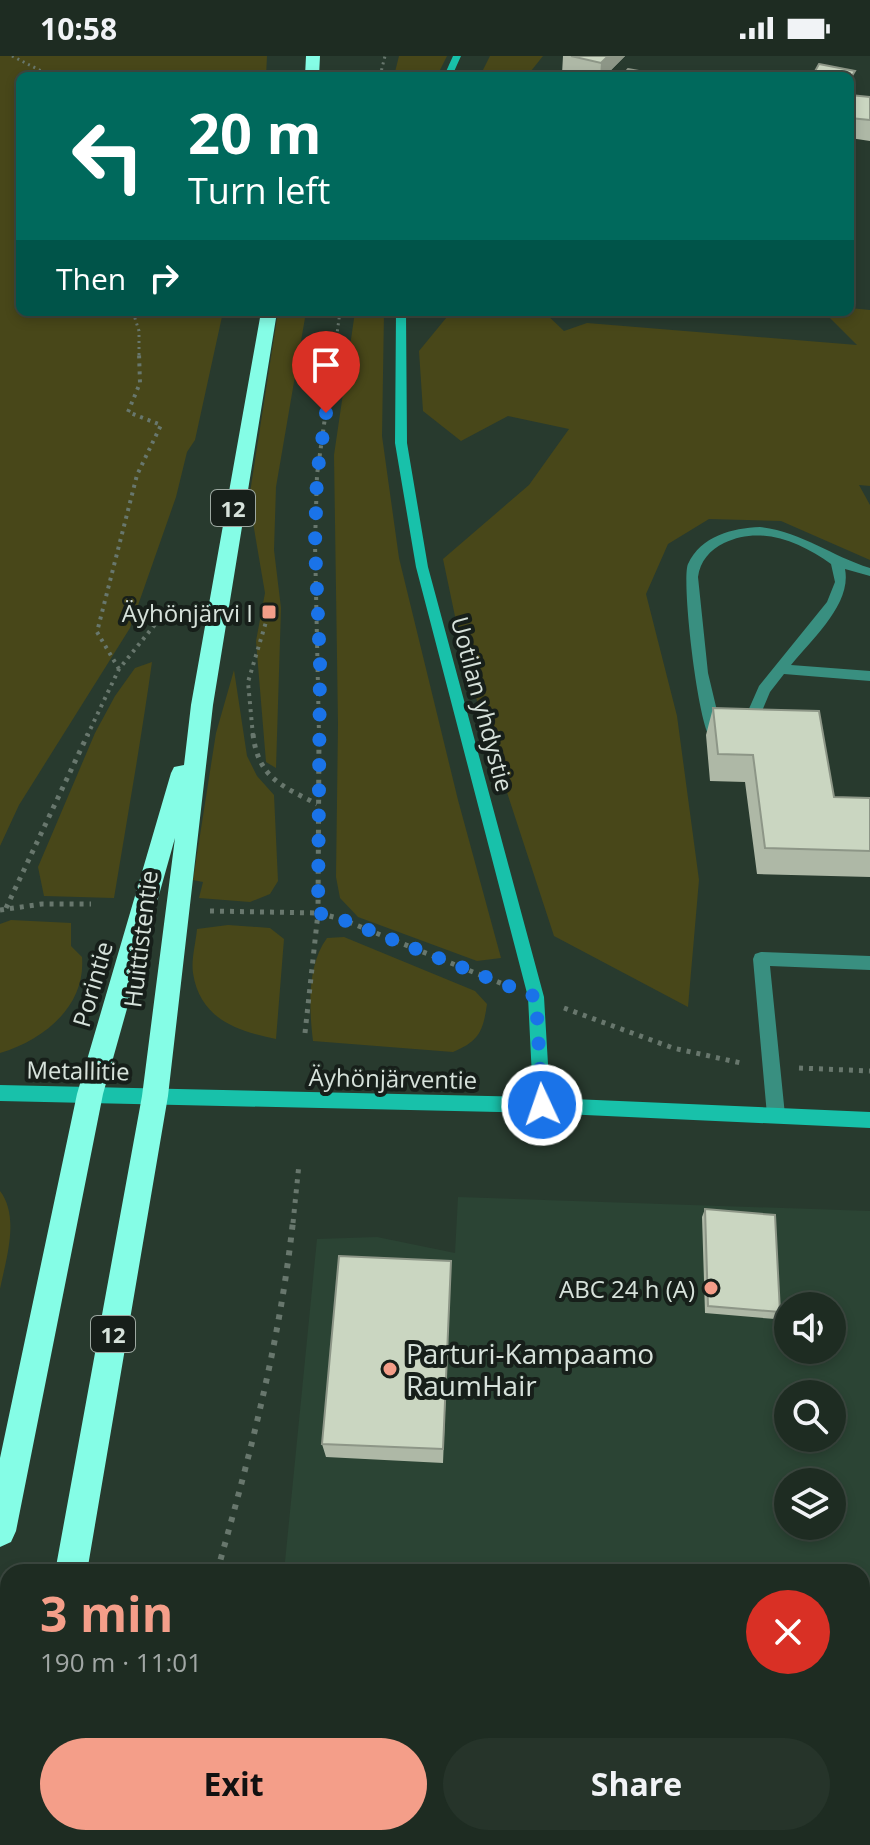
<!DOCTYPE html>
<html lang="en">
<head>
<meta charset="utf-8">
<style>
  body { margin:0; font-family:"Open Sans",sans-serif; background:#26342a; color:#f1f3f6; height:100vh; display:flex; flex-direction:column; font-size:30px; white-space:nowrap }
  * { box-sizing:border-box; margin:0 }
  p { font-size:26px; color:#a1a7a5 }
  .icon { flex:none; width:44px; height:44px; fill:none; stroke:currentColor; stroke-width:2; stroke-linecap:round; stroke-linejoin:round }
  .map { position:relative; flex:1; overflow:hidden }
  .panel { position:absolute; left:0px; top:1508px; width:870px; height:282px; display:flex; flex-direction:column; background:#1e2c22; border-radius:24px 24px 0 0; box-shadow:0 4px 12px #0003,0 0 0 2px #3c4840 }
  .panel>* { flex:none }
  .top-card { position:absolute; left:16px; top:16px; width:838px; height:244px; border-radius:12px; box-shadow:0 4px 12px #0003,0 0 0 2px #3c4840; background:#00695c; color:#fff; overflow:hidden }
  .tools { position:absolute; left:774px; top:1236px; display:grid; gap:16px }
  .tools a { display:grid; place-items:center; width:72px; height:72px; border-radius:50%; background:#1e2c22; box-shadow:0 4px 12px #0003,0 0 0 2px #3c4840; font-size:40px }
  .pin { position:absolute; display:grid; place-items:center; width:68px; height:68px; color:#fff; margin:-82px -34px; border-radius:50% 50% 50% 0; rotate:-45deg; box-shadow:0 0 8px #0007 }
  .pin .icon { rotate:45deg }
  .me { position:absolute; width:88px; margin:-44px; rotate:357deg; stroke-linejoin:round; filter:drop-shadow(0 0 6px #0008) }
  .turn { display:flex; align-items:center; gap:28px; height:168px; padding:0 40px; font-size:36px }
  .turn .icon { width:104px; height:104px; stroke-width:2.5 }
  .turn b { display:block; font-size:56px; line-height:68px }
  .then { display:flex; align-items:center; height:76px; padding:0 40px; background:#0003; gap:16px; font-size:30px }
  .round { display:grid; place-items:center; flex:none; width:84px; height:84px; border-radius:42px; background:#26342a }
  .headline { display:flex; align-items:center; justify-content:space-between; height:136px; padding:0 40px }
  h1 { font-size:48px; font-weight:700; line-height:60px; color:#f49e89 }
  .action { display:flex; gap:16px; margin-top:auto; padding:16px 40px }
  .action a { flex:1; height:92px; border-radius:48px; background:#f49e89; color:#111; font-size:32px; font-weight:700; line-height:92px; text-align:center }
  .action a+a { background:#26342a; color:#f1f3f6 }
  .status { display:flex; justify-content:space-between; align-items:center; height:56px; padding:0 40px; background:#1e2c22; direction:ltr }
  .status svg { height:22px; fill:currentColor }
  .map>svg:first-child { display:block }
  .built { fill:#2b4434; fill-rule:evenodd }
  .green { fill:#484719 }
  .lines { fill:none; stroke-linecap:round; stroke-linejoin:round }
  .path-far3 { stroke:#68776d; stroke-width:3; stroke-dasharray:2 4; stroke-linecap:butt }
  .path-far2 { stroke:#68776d; stroke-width:4; stroke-dasharray:3 5; stroke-linecap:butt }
  .path-far1 { stroke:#68776d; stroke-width:5; stroke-dasharray:4 6; stroke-linecap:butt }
  .path { stroke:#68776d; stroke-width:6; stroke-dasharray:5 8; stroke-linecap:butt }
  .lane { fill:#398f80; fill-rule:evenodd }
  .secondary { fill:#18c1aa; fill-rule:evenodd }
  .highway { fill:#85fde6; fill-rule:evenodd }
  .wall { fill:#aeb8a6 }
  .shaded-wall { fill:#8d9687 }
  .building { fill:#cad6c1; stroke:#8d9687; stroke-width:2 }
  .route { stroke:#1a73e8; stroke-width:14; stroke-dasharray:0 25.2 }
  .poi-dot { fill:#f49e89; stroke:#171f1a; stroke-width:3 }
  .labels { text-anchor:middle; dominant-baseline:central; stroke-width:8; stroke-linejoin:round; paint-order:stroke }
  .shield { fill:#171f1a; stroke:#9da8a1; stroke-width:2 }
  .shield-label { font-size:22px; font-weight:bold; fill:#d7e2db }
  .poi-label { font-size:24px; fill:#d7e2db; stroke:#171f1a; text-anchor:end }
  .street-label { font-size:24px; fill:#d7e2db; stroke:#171f1a }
  .near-poi-label { font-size:28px; fill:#d7e2db; stroke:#171f1a; text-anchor:start }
</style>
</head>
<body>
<div class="status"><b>10:58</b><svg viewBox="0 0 49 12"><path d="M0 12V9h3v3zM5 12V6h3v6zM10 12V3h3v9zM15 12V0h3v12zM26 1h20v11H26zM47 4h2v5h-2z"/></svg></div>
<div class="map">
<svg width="870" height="1789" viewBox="0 0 870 1789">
  <rect width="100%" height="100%" fill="#283a2e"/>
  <!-- built -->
  <path class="built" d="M458 1141 870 1155V1789H256L257 1782H862V1516H284L317 1183 377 1181 455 1197ZM788 1250H832V1294H788ZM788 1338H832V1382H788ZM788 1426H832V1470H788Z"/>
  <!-- green -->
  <path class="green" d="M0 0H267L266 20H20V256H223L195 384 187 396 176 441 130 572 19 749 0 790Z
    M399 0H447L437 20H394Z
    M490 0H543L527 20H480Z
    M850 252 870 254V430L859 429 870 449V504L781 465 709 463 668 488 646 538 677 660 699 824 688 951 554 880 465 608 443 503 529 429 569 373 508 360 461 385 423 355 419 295 451 256H544L564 275 587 267 857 289 824 256H850Z
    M278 256H306L276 431 274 494 281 552 276 712 266 706 256 585 265 537 249 443Z
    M355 256H384L382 380 399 502 458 744 501 902 477 905 358 861 340 842 336 821 338 668 334 399Z
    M152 606C141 685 127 763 114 842L44 840 38 811 95 677 115 640 135 612Z
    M234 614 247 700 257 720 274 739 278 825 270 838 250 846 199 842 203 826 193 824 216 677Z
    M11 864 71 867V890L82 901C86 950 44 984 0 997V868Z
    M228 869 270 872 284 883 276 983C237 975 200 963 193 917 191 903 196 886 197 873Z
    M344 881 475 935 487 948C483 976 479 985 453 996L313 985C309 952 307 909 327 882Z
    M0 1135C20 1161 6 1203 0 1233Z"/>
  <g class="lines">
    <!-- path-far3 -->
    <path class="path-far3" d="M12 0 51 20
      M380 20 385 0
      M133 256 139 275V299
      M334 299 340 256"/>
    <!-- path-far2 -->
    <path class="path-far2" d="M119 613 97 576 137 419 161 369 128 356 140 327 139 297
      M87 680 119 613 157 566
      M253 680 248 626 269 556
      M319 680 315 488 317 419 334 297"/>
    <!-- path-far1 -->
    <path class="path-far1" d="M253 678C258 722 282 730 317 748
      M6 852 88 678
      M0 854 42 848H91
      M210 855 318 857 341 863 503 928
      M564 952 673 992 741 1007
      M305 977 318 857 319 678
      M799 1012 870 1015
      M293 1167 299 1108"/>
    <!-- path -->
    <path class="path" d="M217 1516C250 1400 280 1285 293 1165
      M139 1789 140 1782"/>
    <!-- lane -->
    <path class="lane" d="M760 471C802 476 831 500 870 512V520L845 513C852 548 812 583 791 609L870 615V625L784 618 770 636 762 655 768 674 761 679 756 678 748 655 759 630 827 546 835 526 831 508C800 486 761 469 724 487 710 494 700 505 698 521L708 617 723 680 716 685C714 684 712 684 711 683 698 670 681 524 688 508 701 480 732 472 760 471Z
      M761 896 870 900V914L770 910 785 1059 782 1065 776 1067 770 1065 767 1059 753 903 755 898Z"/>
    <!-- secondary -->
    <path class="secondary" d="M453 0H461L452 20H444Z
      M396 256H406L407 387 428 511 544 941 550 1042 870 1056V1072L542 1057 0 1045V1029L533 1041 528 941 416 511 395 387Z"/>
    <!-- highway -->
    <path class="highway" d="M306 0H320L319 20H305Z
      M261 256H277L213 649 168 1040 87 1516H55L142 1040 175 782 103 1038 16 1475 11 1486 0 1491V1402L77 1038 171 717 174 711 184 709 191 649Z
      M8 1779V1782H41L39 1789H5Z"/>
  </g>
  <!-- wall -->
  <path class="wall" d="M563 0H625L605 20H571L562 18Z
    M850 39 870 41V85L850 82Z
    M713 652 834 741 870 742V821L757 818 745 726 710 725 706 679Z
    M705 1153 780 1256 775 1263 705 1257 702 1161Z
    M451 1205 443 1407 326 1401 322 1388Z"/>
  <!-- shaded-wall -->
  <path class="shaded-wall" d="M608 0H625L605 20H600L601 7Z"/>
  <!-- building -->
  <path class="building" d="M571 0H608L601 7Z
    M819 8 855 15 850 23V20H829L814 17Z
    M628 13 666 20H622Z
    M850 39 870 41V64L850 62Z
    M713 652 819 655 834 741 870 742V795L765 792 753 699 718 698Z
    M705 1153 775 1159 780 1256 708 1250Z
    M339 1200 451 1205 443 1393 322 1388Z"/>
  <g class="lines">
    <!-- route -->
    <path class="route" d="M326 357 317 419 315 488 320 607 318 857 341 863 536 941 542 1049"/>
  </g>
  <!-- markers -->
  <g class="poi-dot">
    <rect x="261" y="548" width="16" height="16" rx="4"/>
    <circle cx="711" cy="1232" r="8"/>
    <circle cx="390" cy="1313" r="8"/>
  </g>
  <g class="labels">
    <!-- shield labels -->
    <g class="shield">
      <rect x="211" y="434" width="44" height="36" rx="6"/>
      <rect x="91" y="1260" width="44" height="36" rx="6"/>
    </g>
    <g class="shield-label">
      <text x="233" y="452">12</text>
      <text x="113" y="1278">12</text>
    </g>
    <!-- poi labels -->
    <g class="poi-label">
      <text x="253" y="556">Äyhönjärvi I</text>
      <text x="695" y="1232">ABC 24 h (A)</text>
    </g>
    <!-- street labels -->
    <g class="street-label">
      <text transform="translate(483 648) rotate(75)">Uotilan yhdystie</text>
      <text transform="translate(140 883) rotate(-83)">Huittistentie</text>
      <text transform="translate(92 928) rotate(-74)">Porintie</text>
      <text transform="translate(78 1014) rotate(1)">Metallitie</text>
      <text transform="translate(393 1022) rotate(1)">Äyhönjärventie</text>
    </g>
    <!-- near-poi labels -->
    <g class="near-poi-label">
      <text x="406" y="1297">Parturi-Kampaamo<tspan x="406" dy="32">RaumHair</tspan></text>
    </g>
  </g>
</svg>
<div class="tools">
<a><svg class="icon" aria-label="sound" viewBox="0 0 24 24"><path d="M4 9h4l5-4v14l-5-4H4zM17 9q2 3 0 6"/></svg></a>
<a><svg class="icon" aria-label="search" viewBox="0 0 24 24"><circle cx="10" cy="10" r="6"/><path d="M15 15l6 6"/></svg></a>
<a><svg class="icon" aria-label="layers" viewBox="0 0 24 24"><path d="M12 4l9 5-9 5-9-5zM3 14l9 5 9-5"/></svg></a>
</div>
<div class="pin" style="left:326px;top:357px;background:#d93025"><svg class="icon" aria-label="arrive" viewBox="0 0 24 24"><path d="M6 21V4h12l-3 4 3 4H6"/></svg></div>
<svg class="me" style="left:542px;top:1049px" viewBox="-20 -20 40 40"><circle r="17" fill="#1a73e8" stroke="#fff" stroke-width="3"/><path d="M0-11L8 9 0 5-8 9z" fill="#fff"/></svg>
<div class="top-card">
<div class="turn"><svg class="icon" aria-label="left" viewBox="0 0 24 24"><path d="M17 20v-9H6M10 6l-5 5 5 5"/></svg><div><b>20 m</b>Turn left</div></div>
<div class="then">Then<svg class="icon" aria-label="right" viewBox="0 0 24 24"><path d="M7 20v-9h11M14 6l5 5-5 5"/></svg></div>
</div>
<section class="panel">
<div class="headline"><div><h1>3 min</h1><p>190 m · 11:01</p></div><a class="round" style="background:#d93025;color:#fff"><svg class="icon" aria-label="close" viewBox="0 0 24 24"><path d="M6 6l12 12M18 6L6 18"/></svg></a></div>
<div class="action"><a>Exit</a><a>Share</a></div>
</section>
</div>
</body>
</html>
